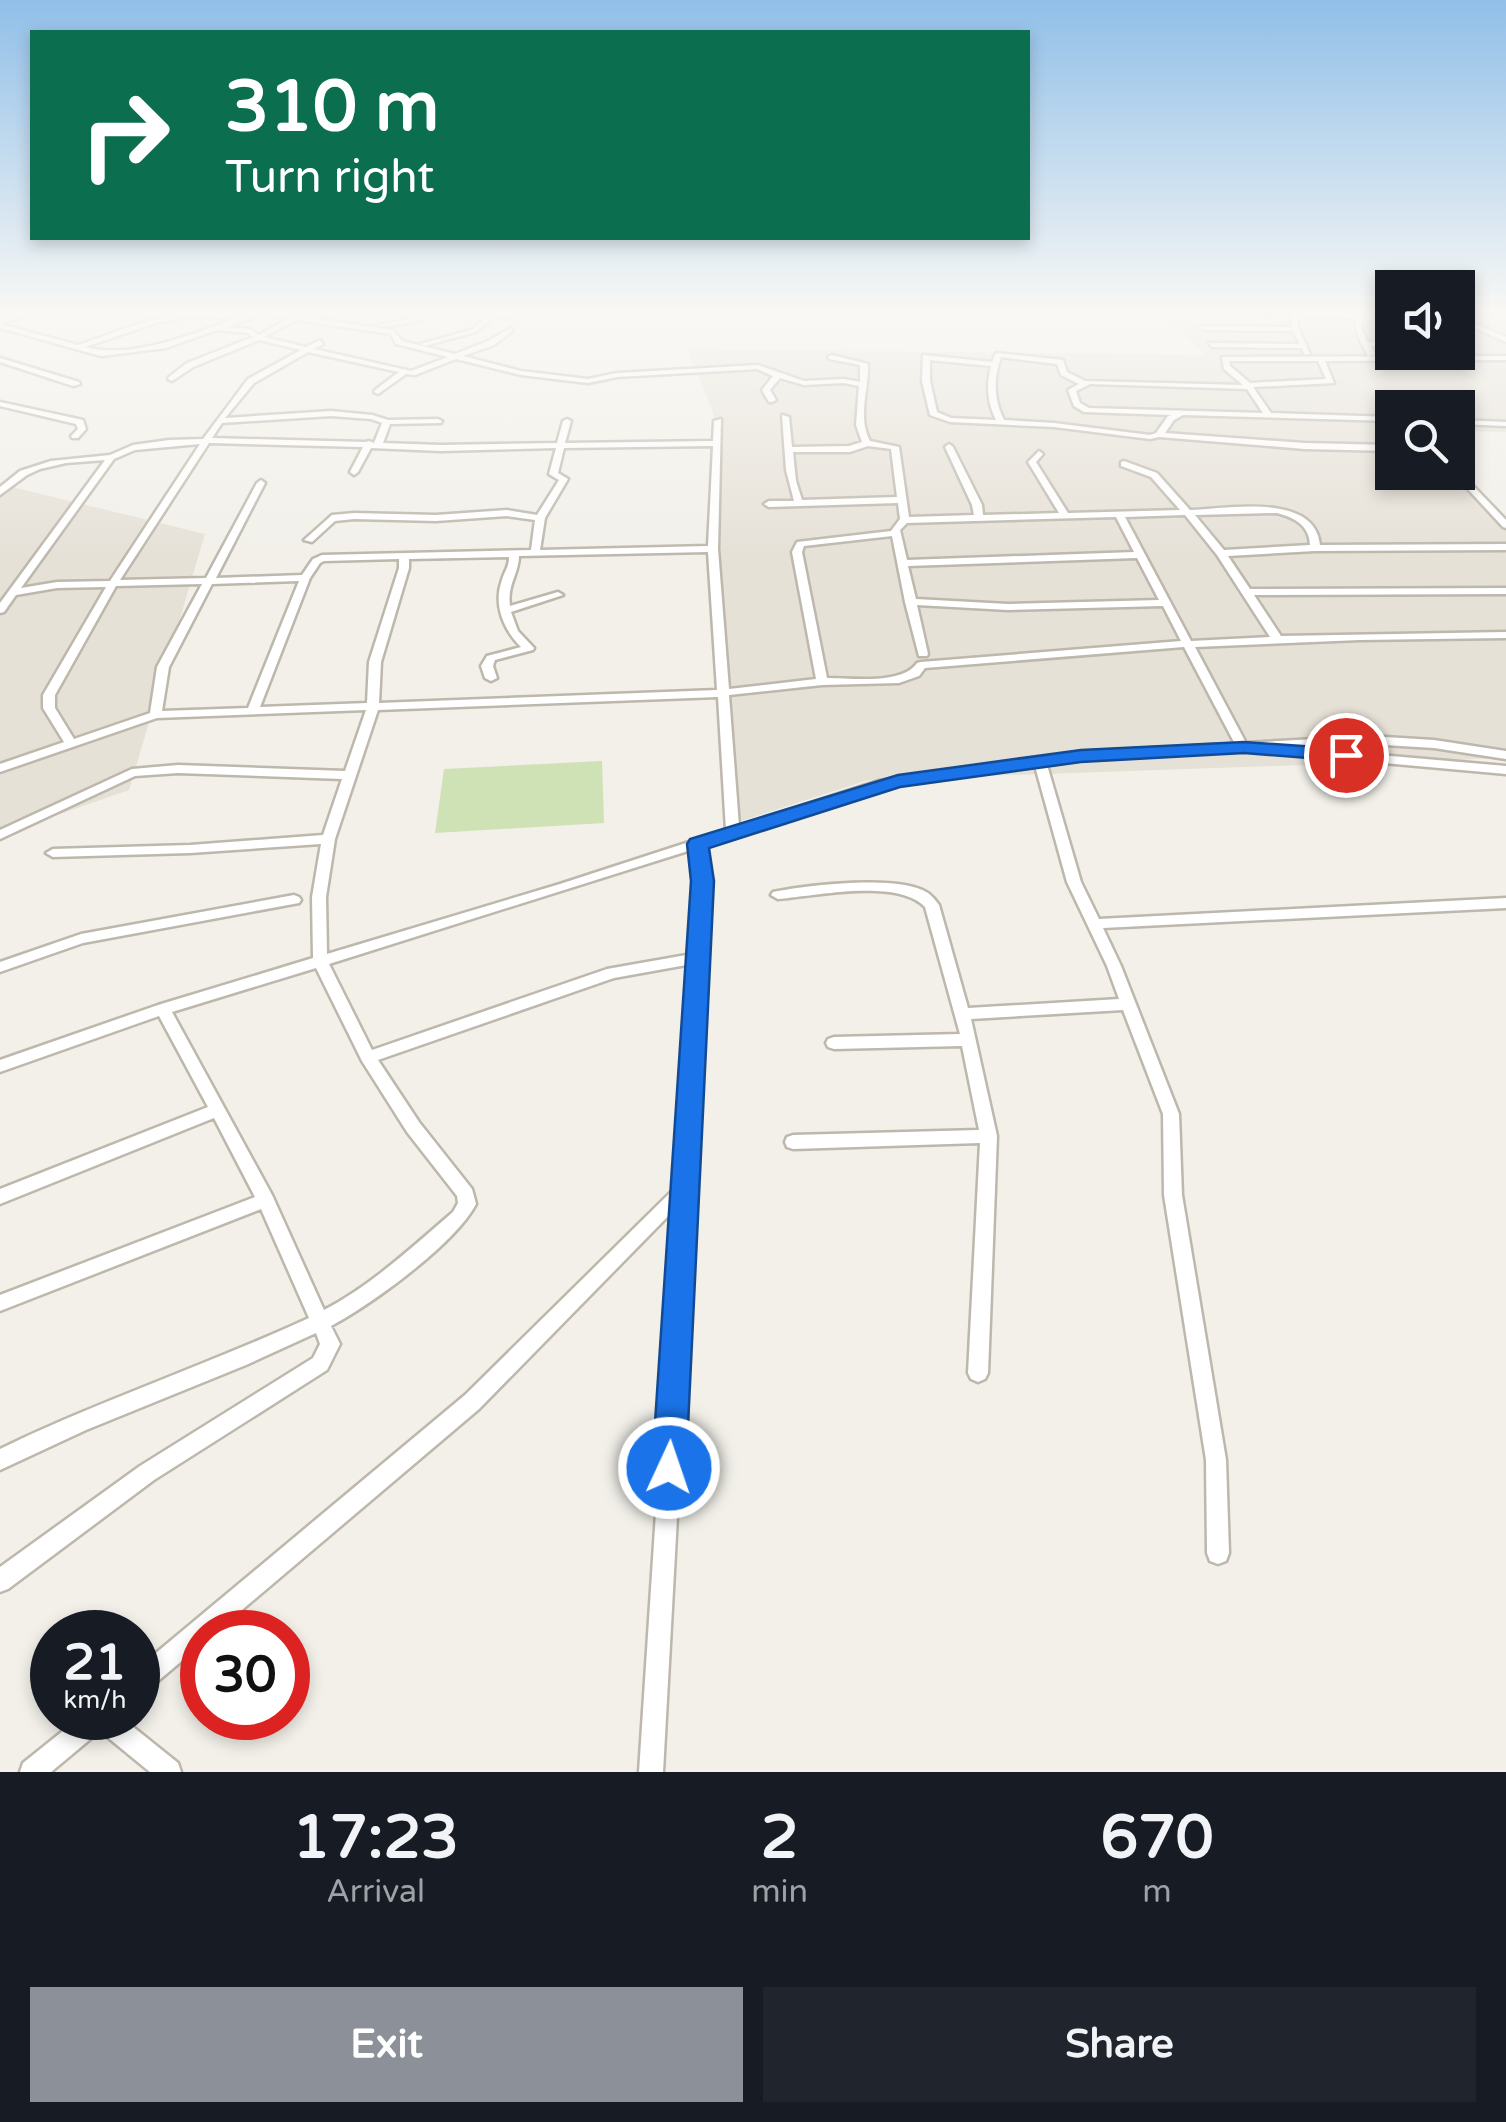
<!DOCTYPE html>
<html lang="en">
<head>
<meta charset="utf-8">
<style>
  body { margin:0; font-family:"Varela Round",sans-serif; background:#20242c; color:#f1f3f6; height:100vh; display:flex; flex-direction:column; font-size:38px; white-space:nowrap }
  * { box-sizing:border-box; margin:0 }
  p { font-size:32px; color:#9ea1a6 }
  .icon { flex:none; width:55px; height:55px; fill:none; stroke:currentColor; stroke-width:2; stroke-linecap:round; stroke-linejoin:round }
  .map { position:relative; height:1772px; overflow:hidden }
  .drawer { display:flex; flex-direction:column; background:#171b24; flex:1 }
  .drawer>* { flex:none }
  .top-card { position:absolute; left:30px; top:30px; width:1000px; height:210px; border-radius:0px; box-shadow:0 5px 15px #0003; background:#0b6e4f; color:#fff; overflow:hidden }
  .tools { position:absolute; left:1375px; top:270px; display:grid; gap:20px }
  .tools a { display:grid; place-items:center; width:100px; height:100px; border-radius:0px; background:#171b24; box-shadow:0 5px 15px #0003; font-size:50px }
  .speed { position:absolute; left:30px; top:1610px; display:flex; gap:20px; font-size:50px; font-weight:700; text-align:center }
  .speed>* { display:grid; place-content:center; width:130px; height:130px; border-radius:50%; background:#171b24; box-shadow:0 5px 15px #0003; line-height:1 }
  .speed small { font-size:25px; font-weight:400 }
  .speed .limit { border:15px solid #d22; background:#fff; color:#111 }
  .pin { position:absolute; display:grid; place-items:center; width:85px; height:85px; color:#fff; margin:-42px; border:5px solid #fff; border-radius:50%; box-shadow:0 2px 10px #0007 }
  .me { position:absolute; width:110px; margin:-55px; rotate:3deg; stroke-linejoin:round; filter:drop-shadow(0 0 8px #0008) }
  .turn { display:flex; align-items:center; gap:35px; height:210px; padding:0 30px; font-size:45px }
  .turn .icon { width:130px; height:130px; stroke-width:2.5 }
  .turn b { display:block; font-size:70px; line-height:85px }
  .eta { display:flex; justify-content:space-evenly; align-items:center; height:170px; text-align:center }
  .eta b { font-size:60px; font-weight:800; line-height:70px }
  .button { display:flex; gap:20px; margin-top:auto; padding:20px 30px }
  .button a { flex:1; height:115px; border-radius:0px; background:#8c9099; color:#fff; font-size:40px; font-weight:800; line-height:115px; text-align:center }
  .button a+a { background:#20242c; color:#f1f3f6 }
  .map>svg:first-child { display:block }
  .residential { fill:#e6e1d7 }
  .green { fill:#cee2b6 }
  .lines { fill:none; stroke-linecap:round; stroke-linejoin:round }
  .minor-casing { stroke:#bdb7ac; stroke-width:5 }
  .minor { fill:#fff; fill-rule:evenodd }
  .route { fill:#1a73e8; stroke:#114b97; stroke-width:2.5 }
</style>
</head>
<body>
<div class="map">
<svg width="1506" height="1772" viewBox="0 0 1506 1772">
  <rect width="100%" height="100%" fill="#f2f0e9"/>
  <!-- residential -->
  <path class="residential" d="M1162 310H1392V352H1458V310H1506V432L1458 431V408H1392V472H1458V461L1506 525V758L868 780 732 824 713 412 687 349 1206 355 1164 317Z
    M0 484 205 534 129 790 0 835Z"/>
  <!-- green -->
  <path class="green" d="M602 761 604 823 435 833 444 769Z"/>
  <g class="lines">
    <defs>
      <path id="minor" d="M32 310H42L0 324 78 345 135 325 176 314 217 312 242 317 261 310H271L269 312 393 330 402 341 455 354 488 341 511 328 513 331 494 345 463 356 521 371 588 379 617 373 758 365 804 381 844 379 860 382V365L829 359 828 357 832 355 868 364C869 390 857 416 870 441L899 447 909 517 974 515 972 505 945 447 949 444 953 447 982 505 983 515 1059 513 1028 462 1039 451 1043 454 1036 462 1068 513 1180 510 1151 477 1121 466V462L1124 461 1157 473 1190 510C1227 509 1315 492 1320 545L1506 544V550L1315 551 1228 556 1250 589 1506 588V594L1254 595 1281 636 1506 632V638L1360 640 1195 647 1246 743 1368 736 1434 740 1506 751V759L1434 748 1368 744 1081 760 1047 765 1081 882 1099 919 1506 898V908L1103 928 1121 966 1179 1114 1182 1195 1226 1460 1229 1553 1226 1561 1218 1564 1210 1561 1207 1553 1206 1460 1164 1195 1163 1114 1123 1010 971 1019 997 1136 988 1373 985 1379 978 1382 971 1379 968 1373 980 1143 793 1149 787 1147 785 1142 787 1137 793 1135 979 1130 962 1046 834 1049 828 1047 826 1043 828 1039 834 1037 960 1034 925 907C897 878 816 896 778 899L771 895 773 892C807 885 900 874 928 893 932 896 937 902 939 905L968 1008 1119 999 1107 966 1067 882 1035 766 881 788 704 846 710 881 703 1044 663 1772H639L676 1208 479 1409 216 1632H202V1644L146 1691 138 1695V1668L465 1395 678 1185 692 964 614 978 378 1060 419 1122 472 1189 476 1204C455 1244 372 1304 331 1326L340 1344 327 1370 154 1480 8 1589 0 1592V1567L140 1466 313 1358 320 1344 316 1333 246 1365 86 1430 0 1470V1449C101 1400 207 1365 309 1318L261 1209 0 1311V1295L255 1197 214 1118 0 1204V1189L208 1107 159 1016 0 1072V1060L158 1005 313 958 312 897 321 844 190 853 53 857 46 853 53 849 190 845 323 835 342 779 178 773 135 776 0 839V830L132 769 178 765 345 771 366 710 157 718 0 772V764L64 742 43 708V695L106 587 57 588 16 595 4 612 0 613V603L105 460 66 463 40 469 27 475 0 495V487L20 471 51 461 110 455 133 445 169 440 203 439 248 379 301 350 259 340 193 367 172 381 168 379 169 377 187 363 253 337 248 333 217 330 166 348 101 356 0 328V320ZM261 315 288 319 259 335 250 329 227 327ZM196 316 235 319C192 334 131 360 85 347L159 322ZM296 320 391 334 396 344 448 357 411 371 314 349 323 344 320 340 306 347 264 337ZM308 352 399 372 375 390 374 392 378 394 406 374 415 375 456 359 521 375 588 383 617 377 757 369 773 376 762 390 769 402H772L776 400 770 390 780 378 804 385 844 383 859 386 856 425 862 442 849 446 792 447 789 417 782 415 786 470 794 501H769L764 504 769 507 898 503 900 519 891 531 797 542 792 552 816 679 729 689 718 549 721 419 714 421 713 441 565 443 571 421 567 419 563 421 557 443 441 445 383 443 390 424 441 423 442 421 438 419 388 420 372 415 331 411 225 418 254 383ZM331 416 371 419 382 423 374 443 369 441 365 442 212 438 222 423ZM209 443 363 447 350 472 354 475 358 472 371 448 441 451 556 448 549 474 559 480 537 515 507 510 436 515 354 513 332 515 304 540 312 542 335 521 354 519 436 521 507 516 535 520 531 550 322 555 313 559 302 575 216 578 265 483 261 480 257 483 206 578 120 580ZM200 444 110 581 57 582 21 588 114 459 135 450ZM713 446 708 546 540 550 545 518 568 479 558 473 564 448ZM868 446 891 449 897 497 802 500 796 481 793 452H850ZM1277 513C1295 518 1309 525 1310 545L1224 550 1195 515ZM1185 515 1217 555 1270 637 1191 641 1125 517ZM1116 517 1134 552 907 560 900 530 907 523ZM892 536 905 602 919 656H927L928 654 917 605 1008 610 1163 606 1181 641 921 662 917 663C902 685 852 678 827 678L802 552 804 546ZM708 552 717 690 379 703 381 662 409 568V559L509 557C509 567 505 570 502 580 493 604 503 629 521 647L487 656 481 666 485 678 491 681 497 678 493 666 495 660 533 650 534 648 518 631 511 612 563 595 558 592 510 606C507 584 519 574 519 556ZM1137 558 1159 600 1008 604 916 599 908 566ZM399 559V568L369 662 367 703 260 707 310 578 320 563 324 561ZM299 581 248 708 162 711 169 667 212 584ZM202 584 157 667 150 713 74 739 55 708V695L116 586ZM1184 647 1235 744 1081 752 879 781 739 826 729 695 822 685 899 683 919 676 925 668ZM718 697 726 830 560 884 327 954 326 897 335 839 378 710ZM691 850 696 881 692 954 607 969 372 1050 329 964ZM316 968 362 1061 407 1132 457 1196 458 1203 453 1212C412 1247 372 1285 324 1310L272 1195 172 1012Z
        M427 310H435L415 322 380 327 377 325 411 319Z
        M1299 310 1357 314 1358 310H1364L1361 328 1368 342H1392V346H1371L1375 354 1368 356C1362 343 1354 333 1356 318L1298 315V327L1310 354H1304L1302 348 1212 347 1209 343 1300 344 1293 331 1203 330 1200 328 1203 326 1292 327V315H1189L1186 313 1189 311Z
        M1386 310H1392V315Z
        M523 313 525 316 495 317 475 332 424 346 420 344 471 330 491 314Z
        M1458 316 1506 337V342L1458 320Z
        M996 353 1063 360 1067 372 1085 381 1243 385 1224 369 1222 357 1506 356V360L1325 361 1334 383 1253 387 1271 413 1392 417V421L1183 415 1174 420 1165 433 1305 443 1392 445V451L1305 449 1159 437 1150 439 1054 427 950 422 930 415 922 381 923 355 992 362ZM1001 357 1057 364 1061 375 1079 384 1068 390 1074 406 1084 412 1172 415 1168 416 1156 433 1150 435 1054 423 1004 420C994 400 993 379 1001 357ZM930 360 991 366C986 385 987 402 996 420L951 418 937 412 930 381ZM1229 361H1318L1326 379 1250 383 1230 366ZM1090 384 1247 389 1263 413 1089 408 1080 403 1076 391Z
        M0 358 79 382 80 384 73 386 0 362Z
        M0 402 83 420 86 429 78 438H72L71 436 78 429 76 424 0 406Z
        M1458 420 1506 422V426L1458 424Z
        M1458 470 1506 520V528L1503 527 1452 472H1458Z
        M1299 748 1506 766V774L1295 755 1293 752 1295 749Z
        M294 895 299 897 301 900 299 903 83 943 0 972V962L81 934Z
        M79 1718H122L178 1763 181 1772H150L100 1731 51 1772H20L23 1763Z"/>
    </defs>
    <!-- minor casing -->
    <use href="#minor" class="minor-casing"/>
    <!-- minor -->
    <use href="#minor" class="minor"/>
  </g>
  <!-- sky -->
  <linearGradient id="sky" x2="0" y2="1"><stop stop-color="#90bfe8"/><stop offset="0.56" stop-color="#f9f8f5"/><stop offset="1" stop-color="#f9f8f5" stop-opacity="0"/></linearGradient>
  <rect width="1506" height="558" fill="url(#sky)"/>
  <!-- route -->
  <path class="route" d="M1244 742 1346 749 1356 755 1346 761 1244 753 1081 762 900 787 709 848 714 881 686 1468 681 1480 669 1485 657 1480 652 1468 691 881 687 844 690 839 898 775 1081 750Z"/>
</svg>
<div class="tools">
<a><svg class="icon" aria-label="sound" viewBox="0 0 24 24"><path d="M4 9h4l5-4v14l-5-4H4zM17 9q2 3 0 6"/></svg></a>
<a><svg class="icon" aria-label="search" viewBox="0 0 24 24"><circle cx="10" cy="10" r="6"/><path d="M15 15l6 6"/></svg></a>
</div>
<div class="speed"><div>21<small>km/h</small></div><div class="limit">30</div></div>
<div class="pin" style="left:1346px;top:755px;background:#d93025"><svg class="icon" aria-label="arrive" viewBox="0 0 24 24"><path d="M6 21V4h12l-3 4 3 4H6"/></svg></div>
<svg class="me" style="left:669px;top:1468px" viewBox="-20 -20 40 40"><circle r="17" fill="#1a73e8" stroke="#fff" stroke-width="3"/><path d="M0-11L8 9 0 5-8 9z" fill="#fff"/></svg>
<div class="top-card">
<div class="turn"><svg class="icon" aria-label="right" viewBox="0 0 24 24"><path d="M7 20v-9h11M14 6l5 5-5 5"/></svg><div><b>310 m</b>Turn right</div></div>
</div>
</div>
<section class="drawer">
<div class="eta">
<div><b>17:23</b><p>Arrival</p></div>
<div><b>2</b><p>min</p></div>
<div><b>670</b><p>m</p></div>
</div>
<div class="button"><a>Exit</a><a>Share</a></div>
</section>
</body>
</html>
